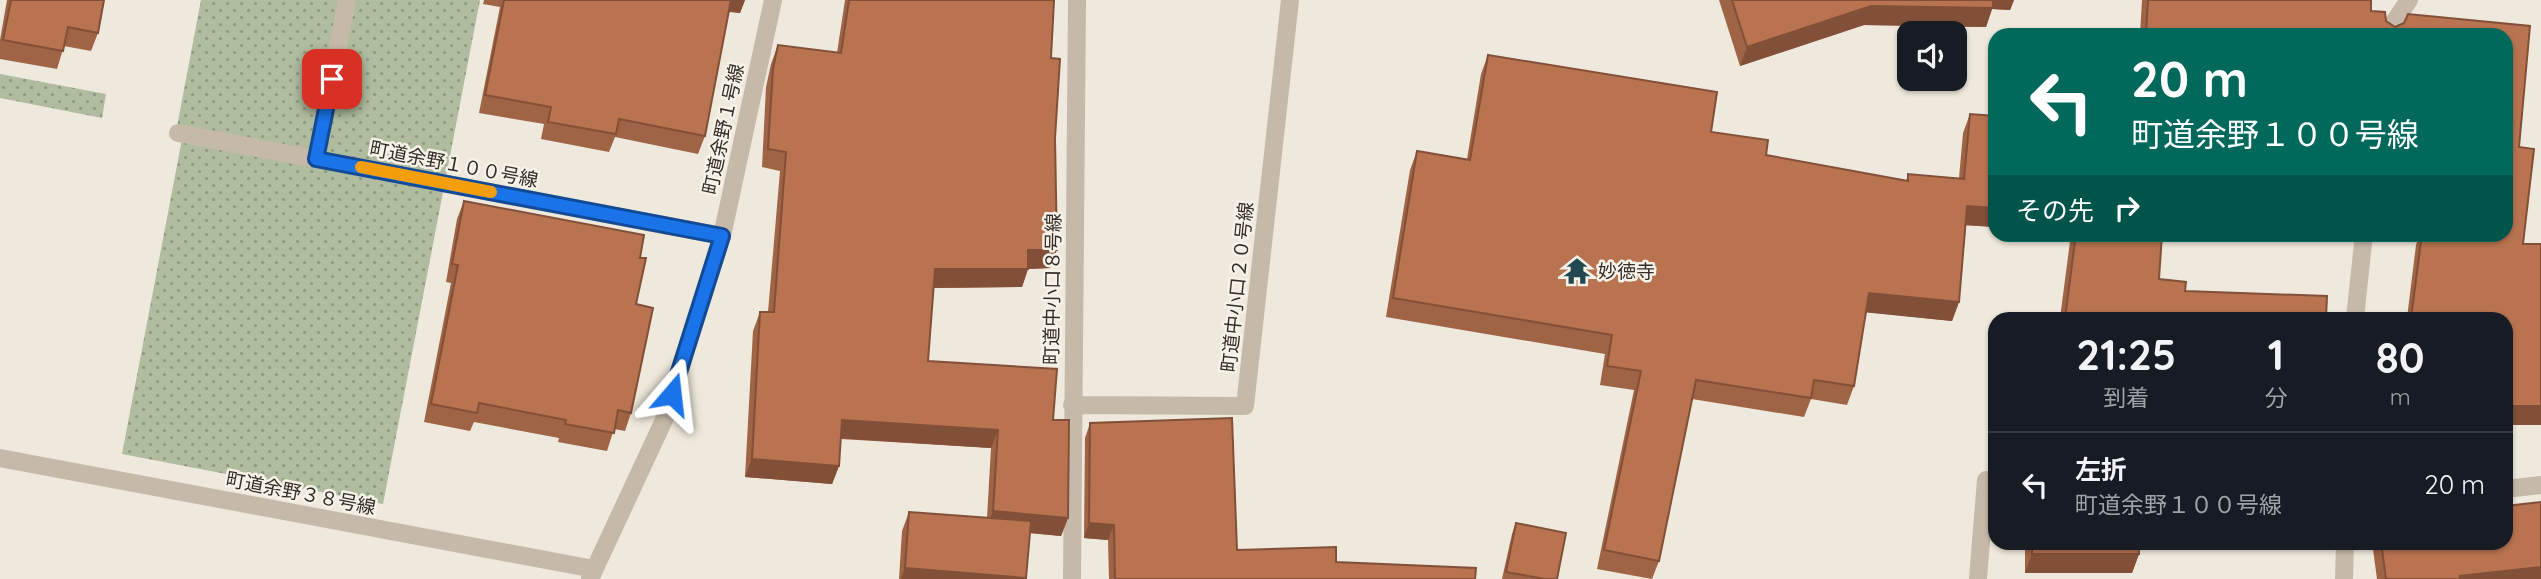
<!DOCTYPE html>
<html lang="ja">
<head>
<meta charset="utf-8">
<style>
  body { margin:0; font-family:Quicksand,"Noto Sans JP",sans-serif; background:#20242c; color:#f1f3f6; height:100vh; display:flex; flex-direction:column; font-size:26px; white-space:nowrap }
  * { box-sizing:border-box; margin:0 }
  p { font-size:23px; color:#9ea1a6 }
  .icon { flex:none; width:38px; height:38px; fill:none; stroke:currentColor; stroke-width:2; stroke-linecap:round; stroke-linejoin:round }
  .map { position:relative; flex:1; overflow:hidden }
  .sheet { position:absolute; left:1988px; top:312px; width:525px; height:238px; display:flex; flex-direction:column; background:#171b24; border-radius:21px; box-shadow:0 2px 5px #0004 }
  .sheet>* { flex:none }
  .banner { position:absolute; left:1988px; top:28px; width:525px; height:214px; border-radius:21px; box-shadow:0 2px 5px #0004; background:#00695c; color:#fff; overflow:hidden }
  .controls { position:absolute; left:1897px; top:21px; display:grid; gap:14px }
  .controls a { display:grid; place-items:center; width:70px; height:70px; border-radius:14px; background:#171b24; box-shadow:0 2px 5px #0004; font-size:35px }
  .pin { position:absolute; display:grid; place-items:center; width:60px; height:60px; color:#fff; margin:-30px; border-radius:14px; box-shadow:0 4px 10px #0006 }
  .me { position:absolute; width:77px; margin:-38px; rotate:17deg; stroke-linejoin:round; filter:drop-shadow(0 0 5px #0008) }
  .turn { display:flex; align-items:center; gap:24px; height:147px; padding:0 28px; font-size:32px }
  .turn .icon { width:91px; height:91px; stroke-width:2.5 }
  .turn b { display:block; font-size:49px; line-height:60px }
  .then { display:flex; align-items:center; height:66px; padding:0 28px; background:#0003; gap:14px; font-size:26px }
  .eta { display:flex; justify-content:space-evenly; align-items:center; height:119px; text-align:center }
  .eta b { font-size:42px; font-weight:700; line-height:49px }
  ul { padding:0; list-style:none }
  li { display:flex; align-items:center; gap:21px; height:105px; padding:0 28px; border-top:2px solid #363941 }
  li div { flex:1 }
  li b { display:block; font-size:26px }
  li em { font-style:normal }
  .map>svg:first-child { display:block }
  .grass { fill:url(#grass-dots) }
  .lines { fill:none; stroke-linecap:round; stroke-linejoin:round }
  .minor { stroke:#c6b9a9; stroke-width:18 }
  .wall { fill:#9f6345 }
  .shaded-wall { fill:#825038 }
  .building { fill:#b97350; stroke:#825038; stroke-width:2 }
  .route-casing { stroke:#114b97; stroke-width:18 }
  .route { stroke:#1a73e8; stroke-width:12 }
  .slow { stroke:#f59e0b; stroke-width:12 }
  .labels { text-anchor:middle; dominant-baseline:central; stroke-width:5; stroke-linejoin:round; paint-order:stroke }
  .street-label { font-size:19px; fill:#342d28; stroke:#f7f2e8 }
  .poi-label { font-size:19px; fill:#342d28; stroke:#f7f2e8; text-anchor:start }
</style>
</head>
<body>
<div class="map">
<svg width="2541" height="579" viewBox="0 0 2541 579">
  <defs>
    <pattern id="grass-dots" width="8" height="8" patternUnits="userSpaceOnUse" patternTransform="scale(1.75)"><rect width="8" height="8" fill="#afbc9e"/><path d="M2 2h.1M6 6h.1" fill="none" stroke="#8f9981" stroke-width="1.8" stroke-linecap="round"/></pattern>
  </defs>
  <rect width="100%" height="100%" fill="#efe8dc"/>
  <!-- grass -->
  <path class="grass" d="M201 0H480L383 504 122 454 183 134 176 132Z
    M0 74 106 94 102 118 0 98Z"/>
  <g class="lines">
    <!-- minor -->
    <path class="minor" d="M2389 35 2390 28 2409 0
      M178 133 722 236
      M316 159 347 0
      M2355 318 2364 234
      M1072 405 1245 406 1290 0
      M0 458 594 569
      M2506 489 2541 485
      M590 579 664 420 722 236 773 0
      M1072 579 1077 0
      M1978 579 1986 480
      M2344 579 2345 542"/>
  </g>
  <!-- wall -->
  <path class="wall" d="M7 0H104L98 33 91 51 64 46 57 69 0 59V40Z
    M484 0H745L740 13 729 12 705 136 698 154 615 137 609 152 541 139 544 124 479 113 500 7 483 4Z
    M845 0H1054L1051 58 1055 138 1050 268 1028 269 1022 287 933 288 928 361 1053 420 1068 518 1061 536 1030 533 1026 579H899L902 531 909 512 987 518 991 448 841 439 839 466 832 484 745 477 753 331 760 312H768L780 171 762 167 766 87 771 64 778 45 837 53Z
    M1719 0H2014L2010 10 1992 9 1986 27 1864 25 1740 66Z
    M2142 0H2371V11L2385 12 2386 21 2395 27 2404 23 2408 14 2530 26 2519 147 2534 149 2523 244H2541V425H2506V318H2407L2416 245 2420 234H2506V35H2140Z
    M1488 55 1711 132 1766 155 1906 181 1908 174 1959 178 1963 133 1970 114 1995 116V227L1966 225 1959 302 1952 321 1866 312 1854 386 1847 405 1811 399 1804 417 1692 399 1659 561 1652 579 1597 569 1634 390 1600 385 1605 354 1386 317 1410 170 1417 151 1467 159 1481 74Z
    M464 201 640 258 636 304 631 413 625 431 614 429 607 451 558 442 559 438 474 422 470 431 424 422 451 283 446 282 457 219Z
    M2071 234H2162L2159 279 2185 291 2326 318H2060Z
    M1090 423 1237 550 1475 579H1109L1108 540 1084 538 1085 438Z
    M1516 523 1557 579H1502L1512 534Z
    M2025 542H2139V554L2132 573H2025Z
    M2372 542H2506L2541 579H2377Z"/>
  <!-- shaded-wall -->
  <path class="shaded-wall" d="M730 0H745L740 13 726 11Z
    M1990 0H2014L2010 10 1992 9 1986 27 1864 25 1740 66 1747 47 1871 6Z
    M1967 206 1995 208V227L1961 225Z
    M1028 250H1057L1050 268 1028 269 1022 287 928 288 935 269Z
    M1869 293 1959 302 1952 321 1862 312Z
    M2506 406H2541V425H2506Z
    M842 420 998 430 991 448 835 438Z
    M752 459 839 466 832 484 745 477Z
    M993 511 1068 518 1061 536 987 529Z
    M1089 523 1114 525 1108 540 1084 538Z
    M2032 554H2139L2132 573H2025Z
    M2541 567V579H2459L2460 576Z
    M905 568 1026 578V579H901Z"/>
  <!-- building -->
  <path class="building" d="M11 0H104L98 33 68 27 63 51 3 40Z
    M504 0H731L705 136 619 119 616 134 548 122 551 107 485 95Z
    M849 0H1054L1051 58 1060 59 1055 138 1057 250H1028V269H935L928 361 1057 369 1053 420H1069L1068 518 993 511 998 430 842 420 839 466 752 459 760 312H774L786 152 768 149 773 69 778 45 841 53Z
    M1732 0H1993V8L1871 6 1747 47Z
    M2148 0H2371V11L2385 12 2386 21 2395 27 2404 23 2408 14 2530 26 2519 147 2534 149 2523 244H2541V406H2506V318H2411L2422 234H2506V35H2146Z
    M1488 55 1717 92 1711 132 1768 140 1766 155 1908 181V174L1964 179 1970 114 1995 116V208L1967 206 1959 302 1869 293 1854 386 1814 380 1811 398 1696 380 1659 561 1604 550 1641 371 1607 366 1612 335 1393 298 1417 151 1470 160Z
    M464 201 644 235 640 258H646L636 304 653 308 631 413 618 410 614 433 565 424 566 420 479 403 477 413 431 404 458 265 452 264Z
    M2076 234H2162L2159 279 2186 282 2185 291 2327 296 2326 318H2065Z
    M1232 418 1237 550 1336 547V562L1476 568 1475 579H1115L1114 525 1089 523 1090 423Z
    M2541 502V567L2460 576V579H2386L2381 542H2506V506Z
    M909 512 1031 521 1026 578 905 568Z
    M1516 523 1566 533 1557 579H1545L1506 572Z
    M2032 542H2139V554H2032Z"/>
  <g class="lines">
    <defs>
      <path id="route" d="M332 79 316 159 722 236 672 394"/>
    </defs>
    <!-- route casing -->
    <use href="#route" class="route-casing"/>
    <!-- route -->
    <use href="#route" class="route"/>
    <!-- slow -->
    <path class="slow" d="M361 167 491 192"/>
  </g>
  <!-- icons -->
  <defs>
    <symbol id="temple-bare" viewBox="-9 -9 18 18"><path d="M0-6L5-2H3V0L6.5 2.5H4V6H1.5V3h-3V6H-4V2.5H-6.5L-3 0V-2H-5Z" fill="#224951" stroke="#f7f2e8" stroke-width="2.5" paint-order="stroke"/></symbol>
  </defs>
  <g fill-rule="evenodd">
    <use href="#temple-bare" x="1558" y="252" width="38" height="38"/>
  </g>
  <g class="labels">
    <!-- street labels -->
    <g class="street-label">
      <text transform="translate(723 129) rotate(-78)">町道余野１号線</text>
      <text transform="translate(454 164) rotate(11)">町道余野１００号線</text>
      <text transform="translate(1237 287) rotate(-84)">町道中小口２０号線</text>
      <text transform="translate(1052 289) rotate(-89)">町道中小口８号線</text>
      <text transform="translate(301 493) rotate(11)">町道余野３８号線</text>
    </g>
    <!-- poi labels -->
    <g class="poi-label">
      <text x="1598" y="271">妙徳寺</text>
    </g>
  </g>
</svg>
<div class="controls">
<a><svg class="icon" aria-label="sound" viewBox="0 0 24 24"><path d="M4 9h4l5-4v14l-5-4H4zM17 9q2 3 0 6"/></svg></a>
</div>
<div class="pin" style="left:332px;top:79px;background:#d93025"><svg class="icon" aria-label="arrive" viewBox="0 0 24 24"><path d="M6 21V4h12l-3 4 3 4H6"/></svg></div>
<svg class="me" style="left:672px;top:394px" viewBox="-20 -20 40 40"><path d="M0-17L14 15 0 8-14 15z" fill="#1a73e8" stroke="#fff" stroke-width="4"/></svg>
<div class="banner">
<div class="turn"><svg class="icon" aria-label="left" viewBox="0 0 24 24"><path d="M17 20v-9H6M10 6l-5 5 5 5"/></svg><div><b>20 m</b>町道余野１００号線</div></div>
<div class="then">その先<svg class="icon" aria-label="right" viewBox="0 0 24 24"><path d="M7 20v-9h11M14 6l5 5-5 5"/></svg></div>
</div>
<section class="sheet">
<div class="eta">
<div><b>21:25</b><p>到着</p></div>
<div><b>1</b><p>分</p></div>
<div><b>80</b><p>m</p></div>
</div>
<ul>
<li><svg class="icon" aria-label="left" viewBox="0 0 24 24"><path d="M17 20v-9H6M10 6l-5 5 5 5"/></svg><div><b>左折</b><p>町道余野１００号線</p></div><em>20 m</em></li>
</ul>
</section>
</div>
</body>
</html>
